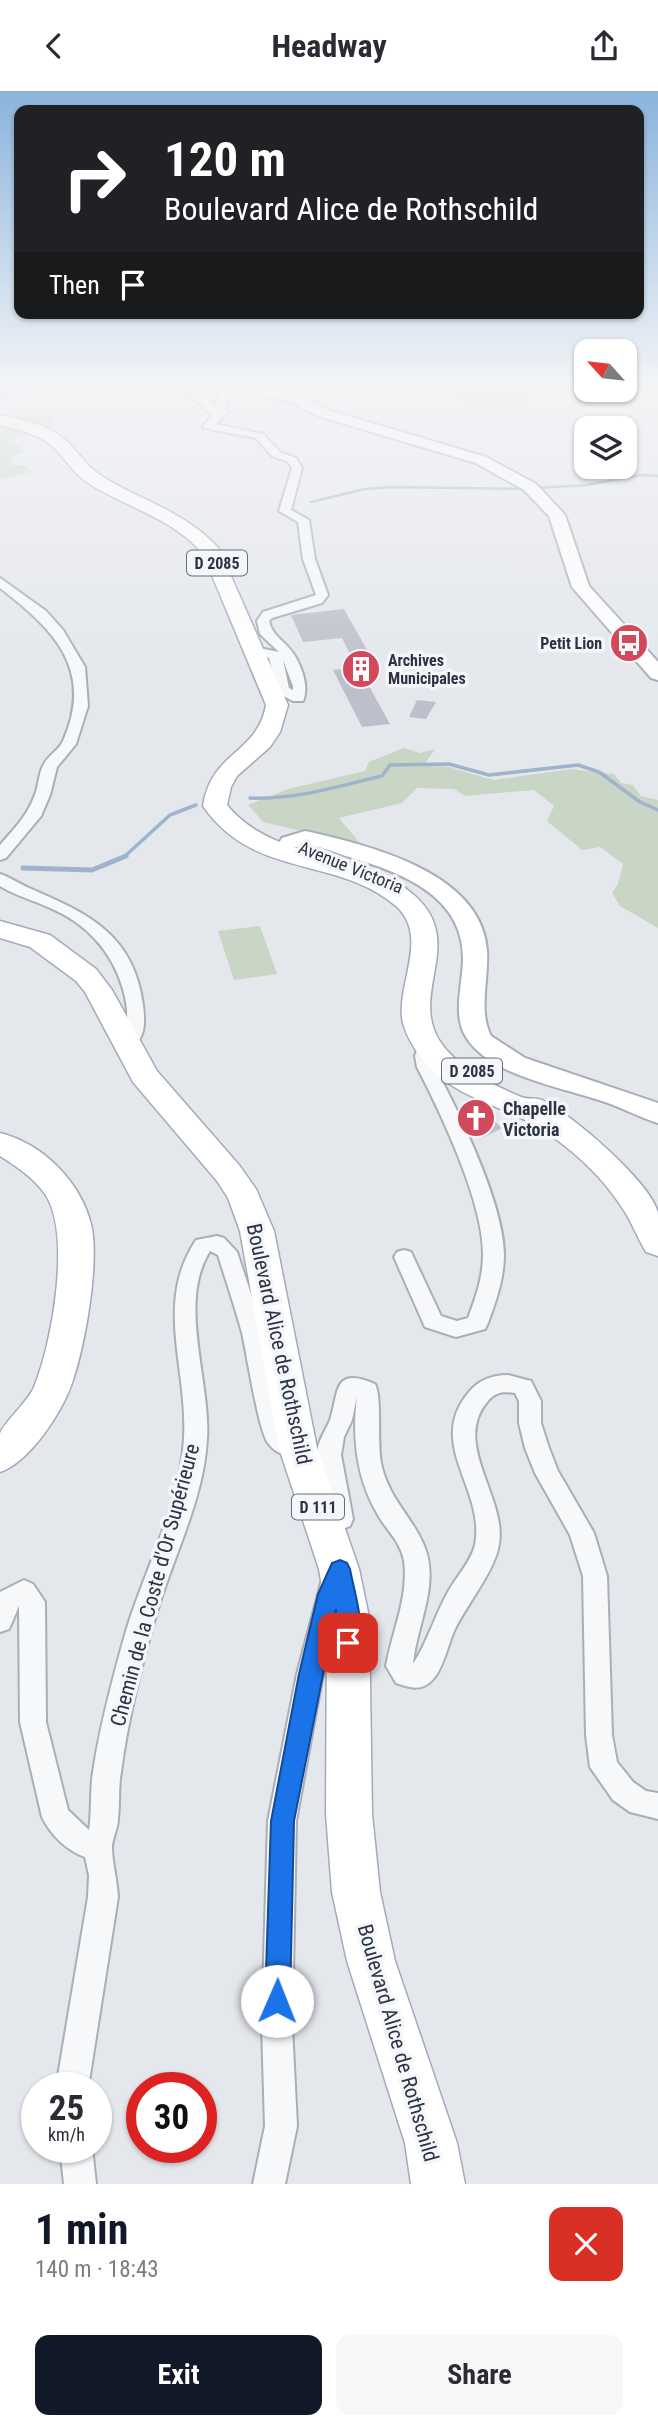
<!DOCTYPE html>
<html lang="en">
<head>
<meta charset="utf-8">
<style>
  body { margin:0; font-family:"Roboto Condensed",sans-serif; background:#f7f7f7; color:#2b2b33; height:100vh; display:flex; flex-direction:column; font-size:26px; white-space:nowrap }
  * { box-sizing:border-box; margin:0 }
  p { font-size:23px; color:#7c7c81 }
  .icon { flex:none; width:38px; height:38px; fill:none; stroke:currentColor; stroke-width:2; stroke-linecap:round; stroke-linejoin:round }
  .map { position:relative; height:2093px; overflow:hidden }
  .panel { display:flex; flex-direction:column; background:#fff; flex:1 }
  .panel>* { flex:none }
  .guide { position:absolute; left:14px; top:14px; width:630px; height:214px; border-radius:14px; box-shadow:0 2px 5px #0004; background:#202124; color:#fff; overflow:hidden }
  .needle { width:46px; rotate:297deg }
  .buttons { position:absolute; left:574px; top:248px; display:grid; gap:14px }
  .buttons a { display:grid; place-items:center; width:63px; height:63px; border-radius:14px; background:#fff; box-shadow:0 2px 5px #0004; font-size:35px }
  .speed { position:absolute; left:21px; top:1981px; display:flex; gap:14px; font-size:35px; font-weight:700; text-align:center }
  .speed>* { display:grid; place-content:center; width:91px; height:91px; border-radius:50%; background:#fff; box-shadow:0 2px 5px #0004; line-height:1 }
  .speed small { font-size:18px; font-weight:400 }
  .speed .limit { border:10px solid #d22; background:#fff; color:#111 }
  .pin { position:absolute; display:grid; place-items:center; width:60px; height:60px; color:#fff; margin:-30px; border-radius:14px; box-shadow:0 4px 10px #0006 }
  .me { position:absolute; width:77px; margin:-38px; rotate:1deg; stroke-linejoin:round; filter:drop-shadow(0 0 5px #0008) }
  .turn { display:flex; align-items:center; gap:24px; height:147px; padding:0 35px; font-size:32px }
  .turn .icon { width:91px; height:91px; stroke-width:2.5 }
  .turn b { display:block; font-size:49px; line-height:60px }
  .then { display:flex; align-items:center; height:66px; padding:0 35px; background:#0003; gap:14px; font-size:26px }
  .round { display:grid; place-items:center; flex:none; width:74px; height:74px; border-radius:14px; background:#f7f7f7 }
  .overview { display:flex; align-items:center; justify-content:space-between; height:119px; padding:0 35px }
  h1 { font-size:42px; font-weight:700; line-height:52px; color:#111827 }
  .button { display:flex; gap:14px; margin-top:auto; padding:14px 35px }
  .button a { flex:1; height:80px; border-radius:14px; background:#111827; color:#fff; font-size:28px; font-weight:700; line-height:80px; text-align:center }
  .button a+a { background:#f7f7f7; color:#2b2b33 }
  header { display:flex; justify-content:space-between; align-items:center; height:91px; padding:0 35px; background:#fff; font-size:32px; font-weight:700 }
  .map>svg:first-child { display:block }
  .green { fill:#c9d6c5 }
  .lines { fill:none; stroke-linecap:round; stroke-linejoin:round }
  .stream-far2 { stroke:#9fb4cc; stroke-width:2.5 }
  .stream-far1 { stroke:#9fb4cc; stroke-width:3.5 }
  .stream { stroke:#9fb4cc; stroke-width:5 }
  .building { fill:#bbc0ca }
  .street-casing { stroke:#a9aeb7; stroke-width:4 }
  .secondary-casing { stroke:#a9aeb7; stroke-width:4 }
  .primary-casing { stroke:#a3abb8; stroke-width:3 }
  .street { fill:#f7f8fa; fill-rule:evenodd }
  .secondary { fill:#fff; fill-rule:evenodd }
  .primary { fill:#fff; fill-rule:evenodd }
  .route { fill:#1a73e8; stroke:#114b97; stroke-width:2 }
  .labels { text-anchor:middle; dominant-baseline:central; stroke-width:7; stroke-linejoin:round; paint-order:stroke }
  .shield { fill:#f4f6f9; stroke:#676e7b; stroke-width:2 }
  .shield-label { font-size:16px; font-weight:bold; fill:#2b3445 }
  .far-poi-label { font-size:16px; font-weight:bold; fill:#2b3445; stroke:#f4f6f9; text-anchor:end }
  .street-label { font-size:18px; fill:#2b3445; stroke:#f4f6f9 }
  .poi-label { font-size:18px; font-weight:bold; fill:#2b3445; stroke:#f4f6f9; text-anchor:start }
  .near-street-label { font-size:21px; fill:#2b3445; stroke:#f4f6f9 }
</style>
</head>
<body>
<header><svg class="icon" aria-label="back" viewBox="0 0 24 24"><path d="M15 5l-7 7 7 7"/></svg>Headway<svg class="icon" aria-label="share" viewBox="0 0 24 24"><path d="M12 15V3M7 8l5-5 5 5M5 13v7h14v-7"/></svg></header>
<div class="map">
<svg width="658" height="2093" viewBox="0 0 658 2093">
  <rect width="100%" height="100%" fill="#e4e7ec"/>
  <!-- green -->
  <path class="green" d="M27 293H103C73 303 33 298 0 303V299Z
    M413 293H537L543 295 514 318 480 316Z
    M27 324 55 326 53 336 7 350 21 356 24 361 12 367V374L26 375 31 381 0 389V332L5 333Z
    M404 657 420 662 435 658 424 674 449 676 493 689 571 678 614 683 621 692 633 694 641 705 658 709V837L620 815 612 802 618 793 623 773 600 756 582 759 547 730 554 715 534 699 465 705 454 698 417 697 402 712 339 727 359 751 357 753 263 731 248 714 288 698 365 680 369 671Z
    M260 835 277 883 234 889 218 840Z"/>
  <g class="lines">
    <!-- stream-far2 -->
    <path class="stream-far2" d="M0 304 82 293
      M537 397 586 394 641 384 658 385
      M311 411 365 398 391 396 525 398"/>
    <!-- stream-far1 -->
    <path class="stream-far1" d="M250 707C296 709 338 695 382 685L390 674 449 673 489 684 578 674 599 681 640 711 658 719
      M124 766 170 724 196 714"/>
    <!-- stream -->
    <path class="stream" d="M23 777 92 779 126 765"/>
  </g>
  <!-- building -->
  <path class="building" d="M344 518 381 584 364 586 390 633 362 636 333 579 357 577 342 547 303 551 291 524Z
    M417 609 436 611 426 628 409 626Z
    M468 1013 478 1015 502 1037 482 1047 465 1030 459 1017Z"/>
  <g class="lines">
    <defs>
      <path id="street" d="M171 293C188 293 205 304 217 317L215 313 223 293H233L225 313 228 321 216 333 263 343 280 361 296 367 302 377 291 419 309 429 315 468 328 504 322 512 272 527 269 530C272 543 281 548 289 557 300 569 310 595 303 610H293L278 602 269 567 248 560 254 556 279 561 260 543 257 530 263 521 316 504 303 468 298 431 279 420 292 377 288 371 272 365 256 347 204 337 203 335 212 325 200 312ZM283 569 293 595V599L289 597Z
        M241 293H253L296 308 291 311 263 305Z
        M0 487 46 520 63 539 85 576 88 615 76 653 57 676 50 704 41 725 6 767 0 769V754C13 739 27 725 34 706 39 696 38 684 43 675 47 665 59 659 63 650 95 578 53 538 0 497Z
        M0 783C10 786 19 793 29 797 87 822 134 843 143 914 145 931 146 946 131 958H119L116 954C130 936 129 921 123 898 112 860 86 832 50 817 33 809 16 805 0 795Z
        M428 948 437 953 433 965 435 976C459 1022 504 1113 504 1164 504 1188 496 1210 488 1232L485 1238 456 1246 425 1236 394 1166 397 1161 404 1159 411 1161 441 1225 457 1230 468 1227C476 1206 483 1186 483 1164 484 1113 441 1022 417 976L415 965 419 953Z
        M217 1145 224 1147 237 1161 263 1239 287 1342 291 1347 306 1351 310 1357 306 1363C293 1368 276 1364 268 1352 258 1338 247 1263 242 1242 235 1216 226 1190 218 1164L210 1160C177 1211 211 1291 207 1348 204 1407 174 1464 157 1521 142 1572 128 1627 121 1681 118 1696 120 1712 118 1728 118 1738 111 1750 112 1759 113 1775 117 1789 118 1806L88 1997H56L88 1806 89 1784 85 1766C67 1760 50 1743 42 1726L20 1631 19 1515 9 1538 0 1541V1501L24 1489 33 1493 45 1511 46 1631 68 1719 89 1739C92 1720 90 1700 93 1681 100 1634 113 1586 126 1540 145 1477 181 1413 184 1347 188 1278 154 1212 196 1149Z
        M508 1284 531 1290 541 1310V1332L549 1357 558 1380 594 1442 607 1485 612 1644 617 1671 633 1691 646 1700 658 1702V1728L630 1721 613 1709 590 1676 586 1644 583 1485 570 1444 535 1382 525 1357 519 1332V1310L515 1302C502 1300 495 1301 487 1311 452 1353 507 1407 499 1453 495 1480 467 1513 455 1538 448 1553 444 1575 434 1587 423 1601 410 1597 396 1592L386 1575C392 1540 409 1506 404 1470 401 1451 387 1440 378 1424 356 1387 352 1347 357 1305L352 1329 344 1346 341 1364 353 1428 350 1435 324 1446 315 1443 312 1436 315 1429 328 1423C325 1404 318 1384 317 1364 317 1351 325 1341 330 1329 339 1303 332 1274 375 1293 382 1305 377 1352 381 1372 389 1411 417 1429 427 1463 437 1500 416 1537 413 1573 427 1552 435 1524 448 1501 456 1486 471 1471 475 1454 486 1398 425 1353 469 1301 479 1289 492 1284 508 1284Z
        M333 1482 342 1485 345 1492 323 1583 296 1730 292 1935 297 2035 285 2093H253L265 2035 262 1935 268 1730 297 1583 321 1492 324 1485Z
        M60 2056H92L96 2093H64Z"/>
      <path id="secondary" d="M256 293H274L328 319 486 366 536 393 565 424 589 495 658 571V589L651 587 572 496 549 425 524 399 476 372 318 325Z
        M305 740C368 754 482 781 487 860 489 887 478 920 491 945L525 967 658 1012V1032C641 1027 625 1018 608 1012 567 997 490 986 466 946 452 924 463 892 463 867 463 804 400 781 349 766 336 762 321 755 308 754 298 754 292 759 282 757L279 752 282 747Z"/>
      <path id="primary" d="M0 324C22 329 48 333 65 349 78 360 86 375 100 384 140 410 186 420 219 458L288 614 280 641 270 656 237 685 231 696 227 714C275 773 362 756 415 805 466 851 410 901 439 949 456 976 493 994 521 1006 528 1009 534 1006 542 1009 570 1022 651 1091 658 1122 658 1135 658 1152 658 1165L646 1161C637 1146 631 1129 621 1115 601 1084 568 1054 536 1035 499 1013 452 1006 423 969 414 957 404 942 402 927 398 890 429 845 396 815 337 764 254 789 203 715 211 660 257 664 266 614L203 463C173 427 127 417 88 392 76 384 68 372 58 361 43 344 21 339 0 334Z
        M0 830 50 844 96 878 112 899 157 980 239 1074 256 1098 274 1140 317 1357 359 1478 369 1526 372 1723 380 1801 395 1870 457 2052 465 2093H411L405 2052 347 1870 332 1801 326 1723 327 1526 319 1478 279 1357 240 1140 228 1107 217 1090 133 991 85 901 76 890 30 856 0 847Z
        M0 1042C43 1053 80 1090 91 1133 100 1170 85 1255 72 1292 62 1321 30 1371 0 1381 0 1369 0 1355 0 1343 2 1333 28 1311 34 1296 52 1253 72 1143 45 1103 34 1087 16 1075 0 1065Z"/>
    </defs>
    <!-- street casing -->
    <use href="#street" class="street-casing"/>
    <!-- secondary casing -->
    <use href="#secondary" class="secondary-casing"/>
    <!-- primary casing -->
    <use href="#primary" class="primary-casing"/>
    <!-- street -->
    <use href="#street" class="street"/>
    <!-- secondary -->
    <use href="#secondary" class="secondary"/>
    <!-- primary -->
    <use href="#primary" class="primary"/>
  </g>
  <!-- sky -->
  <linearGradient id="sky" x2="0" y2="1"><stop stop-color="#8bb4dd"/><stop offset="0.5" stop-color="#f3f4f6"/><stop offset="1" stop-color="#f3f4f6" stop-opacity="0"/></linearGradient>
  <rect width="658" height="586" fill="url(#sky)"/>
  <!-- route -->
  <path class="route" d="M340 1469 347 1472 350 1478C354 1501 367 1537 356 1559L348 1562 341 1559 338 1552 336 1518 294 1730 290 1910 286 1919 277 1923 268 1919 265 1910 271 1730 299 1583 318 1503 332 1472Z"/>
  <!-- icons -->
  <defs>
    <symbol id="bus-disc" viewBox="-11 -11 22 22"><circle r="9.5" fill="#d1495b" stroke="#f4f6f9"/><path d="M-5-6H5V4H4V6H2V4H-2V6H-4V4H-5ZM-3.5-4V0h7V-4ZM-3.5 1.2v1.5H-2V1.2ZM2 1.2v1.5H3.5V1.2Z" fill="#fff"/></symbol>
    <symbol id="building-disc" viewBox="-11 -11 22 22"><circle r="9.5" fill="#d1495b" stroke="#f4f6f9"/><path d="M-4-6H4V6H1V3H-1V6H-4ZM-2.5-4.3h1.7v1.8h-1.7ZM.8-4.3h1.7v1.8H.8ZM-2.5-1h1.7V.8h-1.7ZM.8-1h1.7V.8H.8Z" fill="#fff"/></symbol>
    <symbol id="church-disc" viewBox="-11 -11 22 22"><circle r="9.5" fill="#d1495b" stroke="#f4f6f9"/><path d="M-1.2-6h2.4v3.5h3.3v2.4h-3.3V6h-2.4V-.1h-3.3v-2.4h3.3Z" fill="#fff"/></symbol>
  </defs>
  <g fill-rule="evenodd">
    <use href="#bus-disc" x="607" y="530" width="44" height="44"/>
    <use href="#building-disc" x="339" y="556" width="44" height="44"/>
    <use href="#church-disc" x="454" y="1005" width="44" height="44"/>
  </g>
  <g class="labels">
    <!-- shield labels -->
    <g class="shield">
      <rect x="187" y="459.5" width="60" height="25" rx="5"/>
      <rect x="442" y="967.5" width="60" height="25" rx="5"/>
      <rect x="292" y="1403.5" width="52" height="25" rx="5"/>
    </g>
    <g class="shield-label">
      <text x="217" y="472">D 2085</text>
      <text x="472" y="980">D 2085</text>
      <text x="318" y="1416">D 111</text>
    </g>
    <!-- far-poi labels -->
    <g class="far-poi-label">
      <text x="602" y="552">Petit Lion</text>
      <text x="388" y="569" text-anchor="start">Archives<tspan x="388" dy="18">Municipales</tspan></text>
    </g>
    <!-- street labels -->
    <g class="street-label">
      <text transform="translate(351 776) rotate(22)">Avenue Victoria</text>
    </g>
    <!-- poi labels -->
    <g class="poi-label">
      <text x="503" y="1017">Chapelle<tspan x="503" dy="21">Victoria</tspan></text>
    </g>
    <!-- near-street labels -->
    <g class="near-street-label">
      <text transform="translate(279 1253) rotate(78)">Boulevard Alice de Rothschild</text>
      <text transform="translate(155 1494) rotate(-75)">Chemin de la Coste d'Or Supérieure</text>
      <text transform="translate(398 1952) rotate(74)">Boulevard Alice de Rothschild</text>
    </g>
  </g>
</svg>
<div class="buttons">
<a><svg class="needle" viewBox="-14 -14 28 28"><path d="M0-13l5 13h-10z" fill="#e53935"/><path d="M0 13l5-13h-10z" fill="#7c7c81"/></svg></a>
<a><svg class="icon" aria-label="layers" viewBox="0 0 24 24"><path d="M12 4l9 5-9 5-9-5zM3 14l9 5 9-5"/></svg></a>
</div>
<div class="speed"><div>25<small>km/h</small></div><div class="limit">30</div></div>
<div class="pin" style="left:348px;top:1552px;background:#d93025"><svg class="icon" aria-label="arrive" viewBox="0 0 24 24"><path d="M6 21V4h12l-3 4 3 4H6"/></svg></div>
<svg class="me" style="left:277px;top:1910px" viewBox="-20 -20 40 40"><circle r="19" fill="#fff"/><path d="M0-13L10 11 0 6-10 11z" fill="#1a73e8"/></svg>
<div class="guide">
<div class="turn"><svg class="icon" aria-label="right" viewBox="0 0 24 24"><path d="M7 20v-9h11M14 6l5 5-5 5"/></svg><div><b>120 m</b>Boulevard Alice de Rothschild</div></div>
<div class="then">Then<svg class="icon" aria-label="arrive" viewBox="0 0 24 24"><path d="M6 21V4h12l-3 4 3 4H6"/></svg></div>
</div>
</div>
<section class="panel">
<div class="overview"><div><h1>1 min</h1><p>140 m · 18:43</p></div><a class="round" style="background:#d93025;color:#fff"><svg class="icon" aria-label="close" viewBox="0 0 24 24"><path d="M6 6l12 12M18 6L6 18"/></svg></a></div>
<div class="button"><a>Exit</a><a>Share</a></div>
</section>
</body>
</html>
